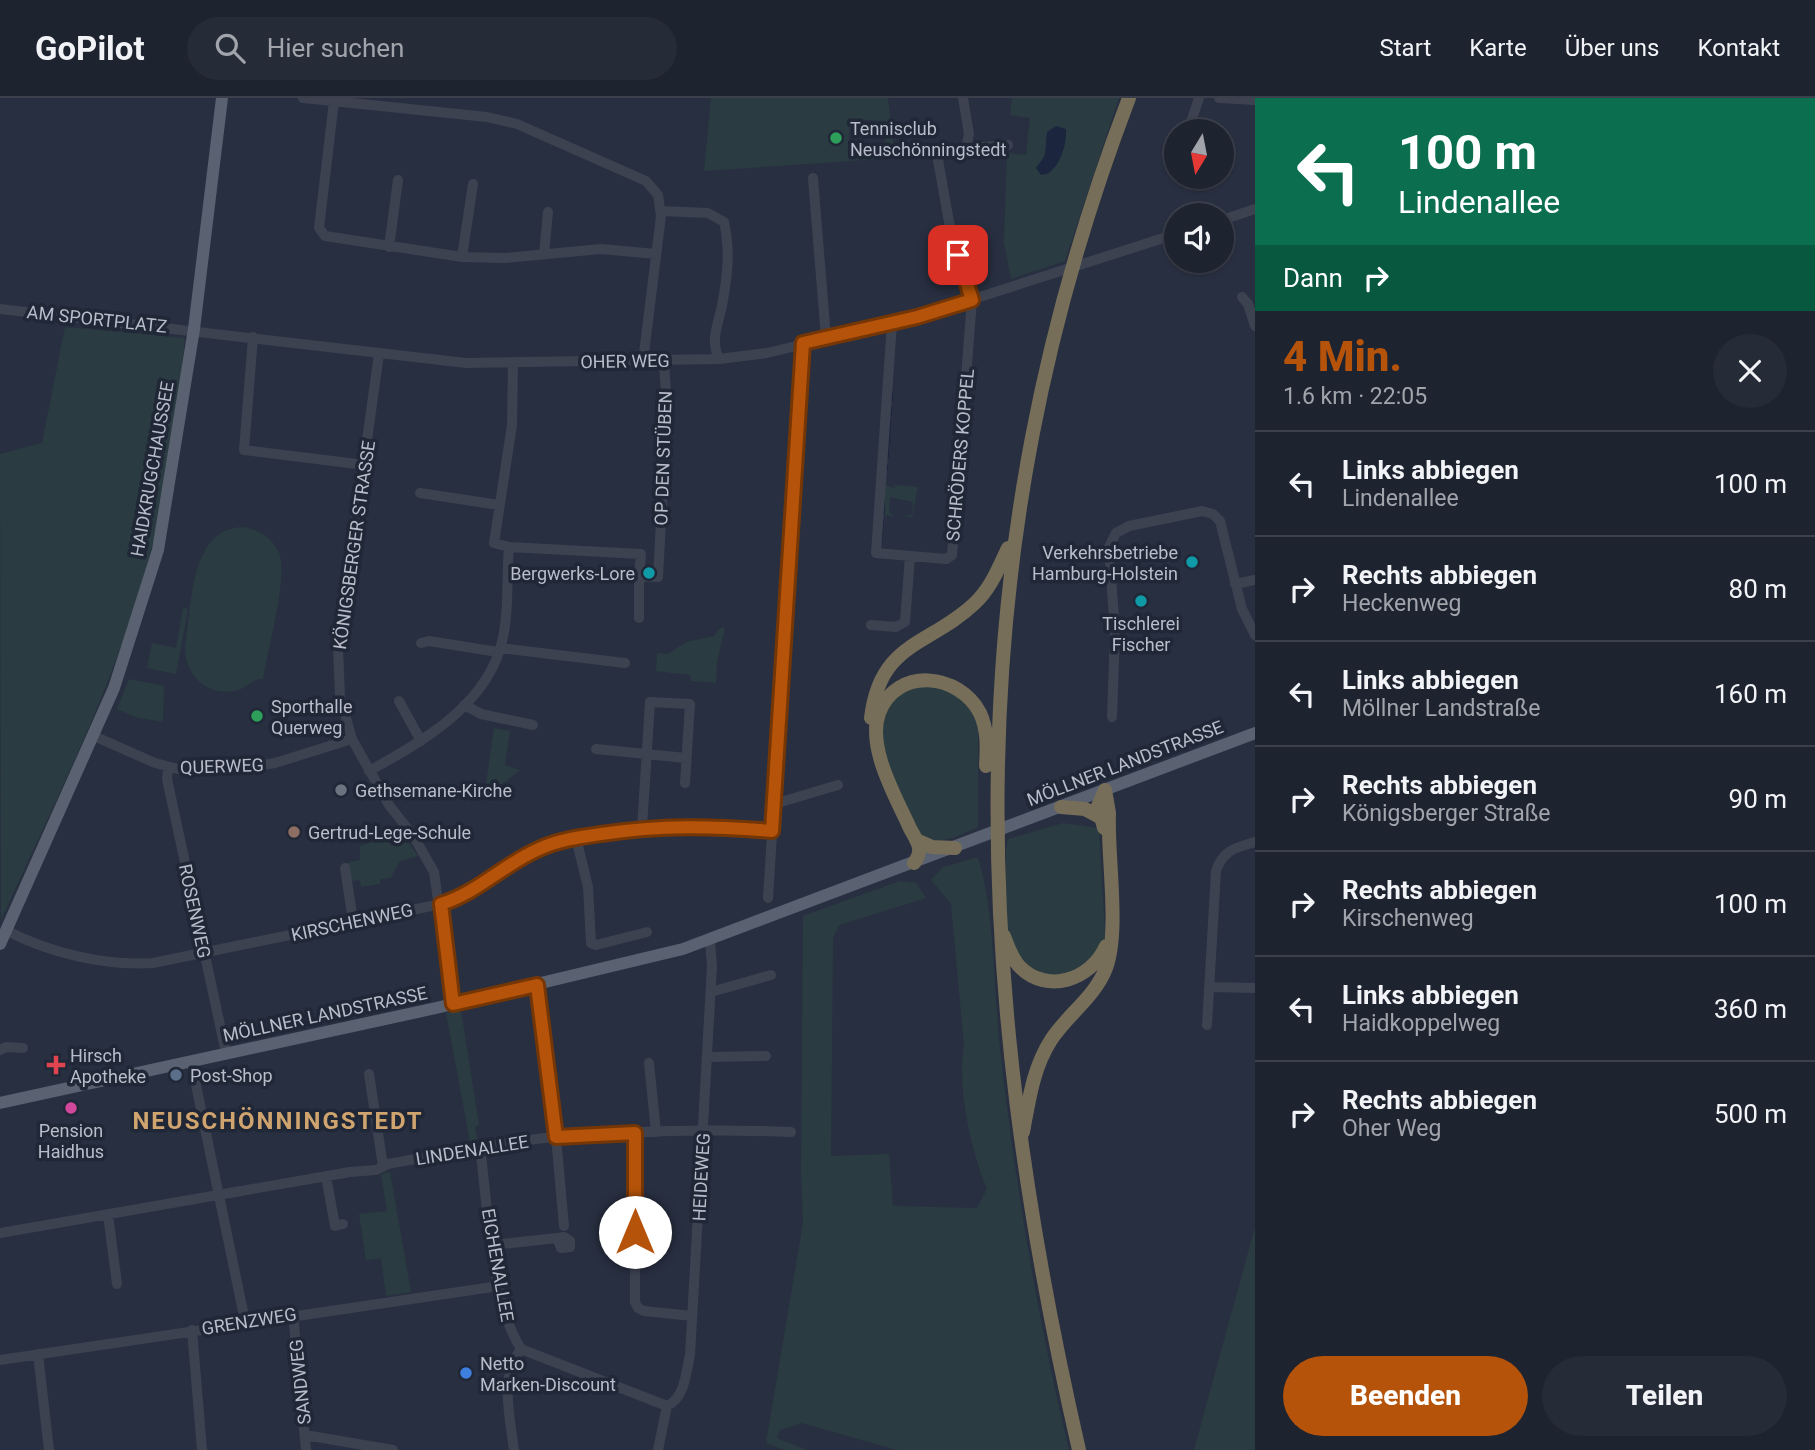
<!DOCTYPE html>
<html lang="de">
<head>
<meta charset="utf-8">
<style>
  body { margin:0; font-family:Roboto,sans-serif; background:#262b38; color:#f1f3f6; height:100vh; display:flex; flex-direction:column; font-size:26px; white-space:nowrap }
  * { box-sizing:border-box; margin:0 }
  p { font-size:23px; color:#a1a4ab }
  .icon { flex:none; width:38px; height:38px; fill:none; stroke:currentColor; stroke-width:2; stroke-linecap:round; stroke-linejoin:round }
  .map { position:relative; flex:1; overflow:hidden }
  .drawer { display:flex; flex-direction:column; background:#1e2330; width:560px }
  .drawer>* { flex:none }
  .guide { background:#0b6e4f; color:#fff; overflow:hidden }
  .needle { width:46px; rotate:190deg }
  .buttons { position:absolute; left:1164px; top:21px; display:grid; gap:14px }
  .buttons a { display:grid; place-items:center; width:70px; height:70px; border-radius:50%; background:#1e2330; box-shadow:0 2px 5px #0004,0 0 0 2px #3c404c; font-size:35px }
  .pin { position:absolute; display:grid; place-items:center; width:60px; height:60px; color:#fff; margin:-30px; border-radius:14px; box-shadow:0 4px 10px #0006 }
  .me { position:absolute; width:77px; margin:-38px; rotate:0deg; stroke-linejoin:round; filter:drop-shadow(0 0 5px #0008) }
  .turn { display:flex; align-items:center; gap:24px; height:147px; padding:0 28px; font-size:32px }
  .turn .icon { width:91px; height:91px; stroke-width:2.5 }
  .turn b { display:block; font-size:49px; line-height:60px }
  .then { display:flex; align-items:center; height:66px; padding:0 28px; background:#0003; gap:14px; font-size:26px }
  .round { display:grid; place-items:center; flex:none; width:74px; height:74px; border-radius:37px; background:#262b38 }
  .head { display:flex; align-items:center; justify-content:space-between; height:119px; padding:0 28px }
  h1 { font-size:42px; font-weight:800; line-height:52px; color:#b45309 }
  .cta { display:flex; gap:14px; margin-top:auto; padding:14px 28px }
  .cta a { flex:1; height:80px; border-radius:42px; background:#b45309; color:#fff; font-size:28px; font-weight:800; line-height:80px; text-align:center }
  .cta a+a { background:#262b38; color:#f1f3f6 }
  ul { padding:0; list-style:none }
  li { display:flex; align-items:center; gap:21px; height:105px; padding:0 28px; border-top:2px solid #3c404c }
  li div { flex:1 }
  li b { display:block; font-size:26px }
  li em { font-style:normal }
  header { display:flex; align-items:center; gap:42px; box-sizing:border-box; height:98px; padding:0 35px; background:#1e2330; border-bottom:2px solid #3c404c }
  header strong { font-size:33px }
  nav { display:flex; gap:38px; margin-inline-start:auto; font-size:24px }
  .search { width:490px; height:63px; background:#262b38; display:flex; align-items:center; gap:18px; box-sizing:border-box; padding:0 24px; border-radius:38px; color:#a1a4ab; font-size:26px }
  main { display:flex; flex:1; min-height:0 }
  .map>svg:first-child { display:block }
  .green { fill:#2a3c41; fill-rule:evenodd }
  .water { fill:#1b253e }
  .lines { fill:none; stroke-linecap:round; stroke-linejoin:round }
  .stream { stroke:#1b253e; stroke-width:2 }
  .minor { stroke:#3c4250; stroke-width:10 }
  .major { stroke:#5a6170; stroke-width:12 }
  .highway { stroke:#766e59; stroke-width:14 }
  .route-casing { stroke:#753606; stroke-width:18 }
  .route { stroke:#b45309; stroke-width:12 }
  .leisure-dot { fill:#2e9e5b; stroke:#202736; stroke-width:2.5 }
  .culture-dot { fill:#0f9aa8; stroke:#202736; stroke-width:2.5 }
  .worship-dot { fill:#6b7280; stroke:#202736; stroke-width:2.5 }
  .education-dot { fill:#8d6e63; stroke:#202736; stroke-width:2.5 }
  .health-dot { fill:#e0444e; stroke:#202736; stroke-width:2.5 }
  .service-dot { fill:#5c6f8a; stroke:#202736; stroke-width:2.5 }
  .hotel-dot { fill:#d1479c; stroke:#202736; stroke-width:2.5 }
  .shop-dot { fill:#3f7fe0; stroke:#202736; stroke-width:2.5 }
  .labels { text-anchor:middle; dominant-baseline:central; stroke-width:7; stroke-linejoin:round; paint-order:stroke }
  .poi-label { font-size:18px; fill:#b9bdca; stroke:#202736; text-anchor:start }
  .street-label { font-size:18px; fill:#b9bdca; stroke:#202736 }
  .district-label { font-size:24px; font-weight:bold; letter-spacing:2px; fill:#d0a46e; stroke:#202736 }
</style>
</head>
<body>
<header>
<strong>GoPilot</strong>
<div class="search"><svg class="icon" aria-label="search" viewBox="0 0 24 24"><circle cx="10" cy="10" r="6"/><path d="M15 15l6 6"/></svg>Hier suchen</div>
<nav><a>Start</a><a>Karte</a><a>Über uns</a><a>Kontakt</a></nav>
</header>
<main>
<div class="map">
<svg width="1255" height="1352" viewBox="0 0 1255 1352">
  <rect width="100%" height="100%" fill="#282f40"/>
  <!-- green -->
  <path class="green" d="M711 0H888L895 60 704 73ZM850 21 886 23 885 56 848 54Z
    M1012 0H1119L1065 163 1011 181 1004 145 1007 55 1026 57 1030 20 1010 17ZM1066 31 1064 50 1048 77 1040 67 1046 52V39Z
    M65 229 185 240C178 310 169 381 152 449 119 579 56 701 1 822L0 356 42 345Z
    M884 387 895 390V387L918 389 912 419 901 418 912 417 913 404 890 399 889 415 895 418 882 417Z
    M244 429C261 432 275 442 280 458 287 482 267 554 263 581 253 580 247 590 238 592 209 600 185 578 185 550 192 509 189 429 244 429Z
    M183 510 188 511 176 576 147 570 152 545 176 550Z
    M720 530H725L717 563 716 585 691 583 690 577 656 573 657 555 668 556 686 544 714 538Z
    M129 581 164 588 163 624 135 619 117 611Z
    M917 587 954 593 976 619 978 632V729C958 738 940 749 920 736 904 705 864 631 893 601 898 595 910 591 917 587Z
    M494 630 510 633 505 667 520 672 484 700Z
    M1063 725 1099 730 1105 834 1103 847 1073 878C1065 878 1053 880 1045 878 995 864 1007 791 1006 752L1008 741Z
    M386 740 391 748 408 744 418 758 399 764 391 780 380 781V786L361 789 360 782 350 783 347 765 360 762V748Z
    M978 759C996 818 993 896 1001 959 1016 1091 1038 1223 1069 1352H897L802 1325 780 1332 777 1340 807 1352H785L766 1345 803 1125 801 1074 803 818 900 783 916 785 926 800 839 827 833 840 831 1058 889 1056 893 1108 977 1110 987 1091C971 1052 957 991 964 948L951 806 931 782 943 769Z
    M461 912 479 1027 475 1029 478 1047 471 1049 446 915Z
    M390 1074 411 1194 386 1198 381 1160 366 1162 359 1116 387 1113 381 1076Z
    M1255 1129V1352H1194Z"/>
  <!-- water -->
  <path class="water" d="M1056 28 1066 31C1067 46 1059 76 1041 77L1036 70 1045 58 1047 34Z"/>
  <g class="lines">
    <!-- stream -->
    <path class="stream" d="M892 302V294
      M891 317V310
      M889 346 890 321
      M888 359V349
      M887 372V367
      M884 416V403
      M881 445 883 422"/>
    <!-- minor -->
    <path class="minor" d="M303 0 487 19 517 26 646 83 658 97 661 118 643 263
      M963 0 969 36 966 50
      M1219 0 1255 2
      M334 3 319 130 325 138 462 159 505 160 601 151 656 156
      M1188 33 1199 0
      M1176 78V77
      M813 80 826 240
      M661 113 708 115 724 124C730 151 728 174 723 202 720 223 709 240 719 261
      M1222 122 1255 111
      M389 149 398 82
      M544 156 548 114
      M462 159 473 86
      M1242 199 1248 206 1255 228
      M0 211 466 265 719 261 767 255 917 219 1176 136
      M892 225 876 455 946 461 952 457 972 202 951 135 938 62 942 55 956 51 1008 47
      M253 239 244 352 365 367
      M379 256 338 550 340 599 352 641 362 659 389 707 414 739 434 774 453 906
      M513 266 512 327 494 445 509 449 641 456 639 478 658 479 667 312 664 263
      M420 395 499 407
      M639 478V520
      M1235 486 1255 482
      M871 527 896 529 905 524 910 458
      M421 545 429 543 498 554
      M500 550 625 565
      M399 603 421 643
      M464 607 481 616 533 627
      M1112 619 1115 534 1109 449 1116 435 1129 428 1202 413 1213 416 1220 423 1242 511 1255 537
      M94 638 155 665 178 671 245 670 275 665 352 641
      M596 651 686 660
      M168 670 167 681 226 955
      M369 673C420 645 482 610 500 551 510 519 506 482 509 449
      M774 706 838 687
      M642 730 650 604 690 606 685 685
      M576 740 588 789 591 845 596 847 647 834
      M345 770 353 823
      M768 800 803 245
      M7 833C51 855 103 868 153 865L441 806C477 795 504 766 539 751 604 722 702 727 772 733
      M537 887 556 1039 564 1128
      M1210 889 1255 890
      M711 894 771 877
      M1207 927 1216 773C1223 752 1235 750 1255 744
      M0 952 6 949 23 950
      M707 959 766 958
      M191 963 245 1223
      M649 965 656 1034
      M369 976 383 1068
      M635 1035V1204L638 1210 644 1213 692 1218
      M480 1049C488 1108 490 1202 521 1251L667 1308
      M326 1078 335 1128 343 1126
      M108 1117 117 1186
      M0 1135 350 1074 376 1072 388 1066C443 1056 500 1044 556 1039 634 1032 713 1031 791 1034
      M493 1147 557 1140 564 1139 570 1143V1149L561 1150 557 1140
      M293 1216 306 1352
      M192 1232 202 1352
      M38 1256 49 1352
      M0 1262 499 1188
      M667 1308C685 1300 686 1274 690 1257L712 868 710 843
      M305 1337 393 1352
      M514 1352C510 1319 499 1279 521 1251
      M658 1352 667 1308"/>
    <!-- major -->
    <path class="major" d="M0 846 114 590 158 452 194 231 222 0
      M0 1005 436 910 683 851 1255 635"/>
    <!-- highway -->
    <path class="highway" d="M871 620C880 543 930 548 975 505 991 490 999 469 1008 450
      M1061 709 1085 711 1100 719
      M1104 730 1098 708 1105 692
      M916 742 932 749 955 750
      M914 765C917 761 920 756 919 750 918 742 911 734 908 726 894 696 867 648 879 615 897 568 959 575 980 615 988 632 987 650 986 668
      M1004 838C1008 848 1011 859 1019 868 1047 897 1091 882 1106 848
      M1023 1034C1029 1002 1033 970 1051 942 1067 917 1095 899 1106 870 1120 832 1107 758 1109 715L1105 692
      M1079 1352C971 881 954 459 1129 0"/>
  </g>
  <g class="lines">
    <defs>
      <path id="route" d="M635 1134V1035L556 1039 537 887 453 906 441 806C477 795 504 766 539 751 558 742 580 739 601 736 661 727 712 728 772 733L803 245 917 219 972 202 958 157"/>
    </defs>
    <!-- route casing -->
    <use href="#route" class="route-casing"/>
    <!-- route -->
    <use href="#route" class="route"/>
  </g>
  <!-- markers -->
  <g class="leisure-dot">
    <circle cx="836" cy="40" r="7"/>
    <circle cx="257" cy="618" r="7"/>
  </g>
  <g class="culture-dot">
    <circle cx="1192" cy="464" r="7"/>
    <circle cx="649" cy="475" r="7"/>
    <circle cx="1141" cy="503" r="7"/>
  </g>
  <circle class="worship-dot" cx="341" cy="692" r="7"/>
  <circle class="education-dot" cx="294" cy="734" r="7"/>
  <path class="health-dot" d="M52.5 956.5h7v7h7v7h-7v7h-7v-7h-7v-7h7z"/>
  <circle class="service-dot" cx="176" cy="977" r="7"/>
  <circle class="hotel-dot" cx="71" cy="1010" r="7"/>
  <circle class="shop-dot" cx="466" cy="1275" r="7"/>
  <g class="labels">
    <!-- poi labels -->
    <g class="poi-label">
      <text x="850" y="30">Tennisclub<tspan x="850" dy="21">Neuschönningstedt</tspan></text>
      <text x="1178" y="454" text-anchor="end">Verkehrsbetriebe<tspan x="1178" dy="21">Hamburg-Holstein</tspan></text>
      <text x="635" y="475" text-anchor="end">Bergwerks-Lore</text>
      <text x="1141" y="525" text-anchor="middle">Tischlerei<tspan x="1141" dy="21">Fischer</tspan></text>
      <text x="271" y="608">Sporthalle<tspan x="271" dy="21">Querweg</tspan></text>
      <text x="355" y="692">Gethsemane-Kirche</text>
      <text x="308" y="734">Gertrud-Lege-Schule</text>
      <text x="70" y="957">Hirsch<tspan x="70" dy="21">Apotheke</tspan></text>
      <text x="190" y="977">Post-Shop</text>
      <text x="71" y="1032" text-anchor="middle">Pension<tspan x="71" dy="21">Haidhus</tspan></text>
      <text x="480" y="1265">Netto<tspan x="480" dy="21">Marken-Discount</tspan></text>
    </g>
    <!-- street labels -->
    <g class="street-label">
      <text transform="translate(97 221) rotate(6)">AM SPORTPLATZ</text>
      <text transform="translate(625 263) rotate(-1)">OHER WEG</text>
      <text transform="translate(960 357) rotate(-85)">SCHRÖDERS KOPPEL</text>
      <text transform="translate(663 360) rotate(-88)">OP DEN STÜBEN</text>
      <text transform="translate(152 371) rotate(-80)">HAIDKRUGCHAUSSEE</text>
      <text transform="translate(354 447) rotate(-82)">KÖNIGSBERGER STRASSE</text>
      <text transform="translate(1125 665) rotate(-21)">MÖLLNER LANDSTRASSE</text>
      <text transform="translate(222 668) rotate(-2)">QUERWEG</text>
      <text transform="translate(195 813) rotate(78)">ROSENWEG</text>
      <text transform="translate(352 824) rotate(-12)">KIRSCHENWEG</text>
      <text transform="translate(325 916) rotate(-12)">MÖLLNER LANDSTRASSE</text>
      <text transform="translate(472 1052) rotate(-9)">LINDENALLEE</text>
      <text transform="translate(701 1079) rotate(-87)">HEIDEWEG</text>
      <text transform="translate(498 1167) rotate(80)">EICHENALLEE</text>
      <text transform="translate(249 1223) rotate(-9)">GRENZWEG</text>
      <text transform="translate(300 1284) rotate(-96)">SANDWEG</text>
    </g>
    <!-- district labels -->
    <g class="district-label">
      <text x="278" y="1023">NEUSCHÖNNINGSTEDT</text>
    </g>
  </g>
</svg>
<div class="buttons">
<a><svg class="needle" viewBox="-14 -14 28 28"><path d="M0-13l5 13h-10z" fill="#e53935"/><path d="M0 13l5-13h-10z" fill="#a1a4ab"/></svg></a>
<a><svg class="icon" aria-label="sound" viewBox="0 0 24 24"><path d="M4 9h4l5-4v14l-5-4H4zM17 9q2 3 0 6"/></svg></a>
</div>
<div class="pin" style="left:958px;top:157px;background:#d93025"><svg class="icon" aria-label="arrive" viewBox="0 0 24 24"><path d="M6 21V4h12l-3 4 3 4H6"/></svg></div>
<svg class="me" style="left:635px;top:1134px" viewBox="-20 -20 40 40"><circle r="19" fill="#fff"/><path d="M0-13L10 11 0 6-10 11z" fill="#b45309"/></svg>
</div>
<section class="drawer">
<div class="guide">
<div class="turn"><svg class="icon" aria-label="left" viewBox="0 0 24 24"><path d="M17 20v-9H6M10 6l-5 5 5 5"/></svg><div><b>100 m</b>Lindenallee</div></div>
<div class="then">Dann<svg class="icon" aria-label="right" viewBox="0 0 24 24"><path d="M7 20v-9h11M14 6l5 5-5 5"/></svg></div>
</div>
<div class="head"><div><h1>4 Min.</h1><p>1.6 km · 22:05</p></div><a class="round"><svg class="icon" aria-label="close" viewBox="0 0 24 24"><path d="M6 6l12 12M18 6L6 18"/></svg></a></div>
<ul>
<li><svg class="icon" aria-label="left" viewBox="0 0 24 24"><path d="M17 20v-9H6M10 6l-5 5 5 5"/></svg><div><b>Links abbiegen</b><p>Lindenallee</p></div><em>100 m</em></li>
<li><svg class="icon" aria-label="right" viewBox="0 0 24 24"><path d="M7 20v-9h11M14 6l5 5-5 5"/></svg><div><b>Rechts abbiegen</b><p>Heckenweg</p></div><em>80 m</em></li>
<li><svg class="icon" aria-label="left" viewBox="0 0 24 24"><path d="M17 20v-9H6M10 6l-5 5 5 5"/></svg><div><b>Links abbiegen</b><p>Möllner Landstraße</p></div><em>160 m</em></li>
<li><svg class="icon" aria-label="right" viewBox="0 0 24 24"><path d="M7 20v-9h11M14 6l5 5-5 5"/></svg><div><b>Rechts abbiegen</b><p>Königsberger Straße</p></div><em>90 m</em></li>
<li><svg class="icon" aria-label="right" viewBox="0 0 24 24"><path d="M7 20v-9h11M14 6l5 5-5 5"/></svg><div><b>Rechts abbiegen</b><p>Kirschenweg</p></div><em>100 m</em></li>
<li><svg class="icon" aria-label="left" viewBox="0 0 24 24"><path d="M17 20v-9H6M10 6l-5 5 5 5"/></svg><div><b>Links abbiegen</b><p>Haidkoppelweg</p></div><em>360 m</em></li>
<li><svg class="icon" aria-label="right" viewBox="0 0 24 24"><path d="M7 20v-9h11M14 6l5 5-5 5"/></svg><div><b>Rechts abbiegen</b><p>Oher Weg</p></div><em>500 m</em></li>
</ul>
<div class="cta"><a>Beenden</a><a>Teilen</a></div>
</section>
</main>
</body>
</html>
